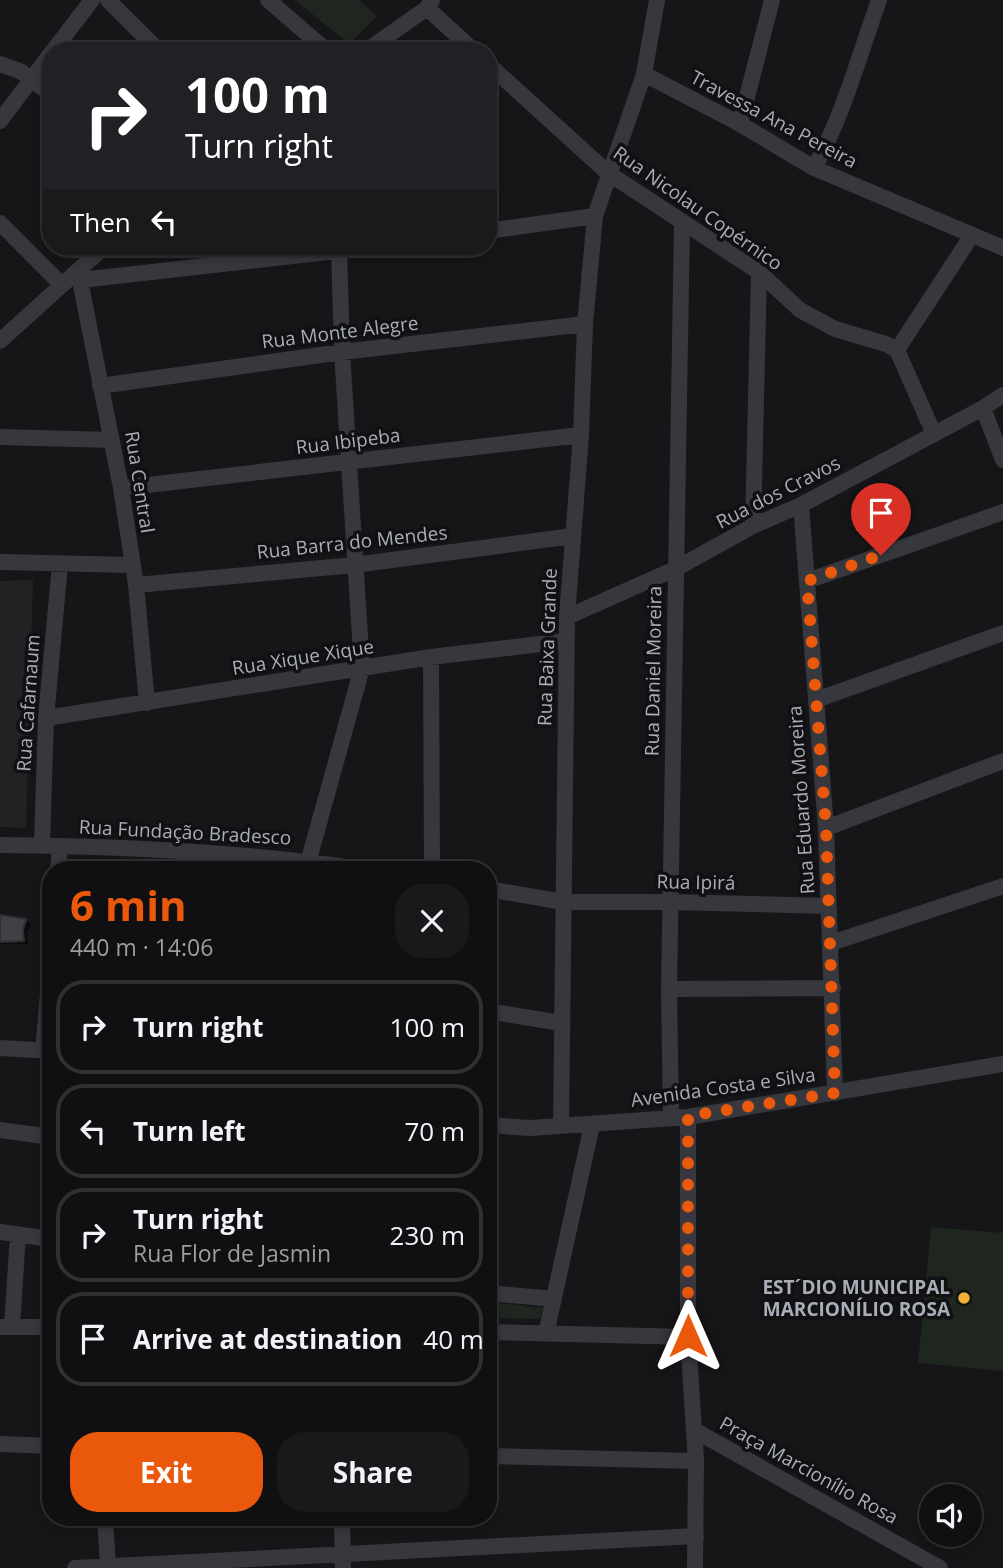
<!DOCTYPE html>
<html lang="en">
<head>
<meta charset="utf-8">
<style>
  body { margin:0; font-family:"Open Sans",sans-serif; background:#19191b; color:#f1f3f6; height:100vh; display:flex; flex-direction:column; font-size:26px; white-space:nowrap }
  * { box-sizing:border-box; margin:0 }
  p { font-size:23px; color:#9c9d9f }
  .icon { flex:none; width:38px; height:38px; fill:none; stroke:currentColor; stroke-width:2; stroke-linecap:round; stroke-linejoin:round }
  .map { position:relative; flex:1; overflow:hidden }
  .details { position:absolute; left:42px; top:861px; width:455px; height:665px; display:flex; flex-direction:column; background:#101012; border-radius:28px; box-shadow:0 4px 10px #0003,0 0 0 2px #303032 }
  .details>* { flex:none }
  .top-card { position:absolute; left:42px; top:42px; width:455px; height:214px; border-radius:28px; box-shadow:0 4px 10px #0003,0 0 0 2px #303032; background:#202124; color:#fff; overflow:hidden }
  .controls { position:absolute; left:919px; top:1484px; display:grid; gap:14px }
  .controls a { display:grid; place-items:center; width:63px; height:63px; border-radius:50%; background:#101012; box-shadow:0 4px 10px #0003,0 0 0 2px #303032; font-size:35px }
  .pin { position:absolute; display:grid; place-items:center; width:60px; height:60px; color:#fff; margin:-72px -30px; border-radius:50% 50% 50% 0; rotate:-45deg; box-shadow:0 0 7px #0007 }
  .pin .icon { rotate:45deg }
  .me { position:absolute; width:77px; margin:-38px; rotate:0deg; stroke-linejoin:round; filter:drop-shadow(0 0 5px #0008) }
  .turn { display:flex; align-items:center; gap:24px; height:147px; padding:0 28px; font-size:32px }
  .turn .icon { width:91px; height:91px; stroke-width:2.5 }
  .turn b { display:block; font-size:49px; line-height:60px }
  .then { display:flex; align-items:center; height:66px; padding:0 28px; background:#0003; gap:14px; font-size:26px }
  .round { display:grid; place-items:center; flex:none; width:74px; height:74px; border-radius:28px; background:#19191b }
  .summary { display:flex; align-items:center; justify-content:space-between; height:119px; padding:0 28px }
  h1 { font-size:42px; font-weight:700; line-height:52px; color:#ea580c }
  .button { display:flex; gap:14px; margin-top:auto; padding:14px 28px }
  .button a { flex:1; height:80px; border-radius:28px; background:#ea580c; color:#fff; font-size:28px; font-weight:700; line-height:80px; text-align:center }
  .button a+a { background:#19191b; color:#f1f3f6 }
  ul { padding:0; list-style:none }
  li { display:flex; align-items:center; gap:21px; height:94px; margin:0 14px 10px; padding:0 14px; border:4px solid #303032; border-radius:28px }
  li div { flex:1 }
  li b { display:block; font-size:26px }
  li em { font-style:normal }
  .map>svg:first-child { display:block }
  .built { fill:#222225 }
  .green { fill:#1e261f }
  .shadow { fill:#0007 }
  .building { fill:#404145; stroke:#303034; stroke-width:2 }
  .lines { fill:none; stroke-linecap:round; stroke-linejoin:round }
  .minor { stroke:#37383d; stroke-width:16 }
  .route { stroke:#ea580c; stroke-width:12; stroke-dasharray:0 21.6 }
  .poi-dot { fill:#f2b134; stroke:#111113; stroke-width:2.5 }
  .labels { text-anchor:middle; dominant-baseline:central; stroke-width:7; stroke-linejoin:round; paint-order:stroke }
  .street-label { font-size:19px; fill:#a8adb8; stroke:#111113 }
  .poi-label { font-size:19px; font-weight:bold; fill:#a8adb8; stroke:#111113; text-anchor:end }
</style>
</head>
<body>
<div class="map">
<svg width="1003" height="1568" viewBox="0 0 1003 1568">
  <rect width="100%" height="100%" fill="#161618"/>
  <!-- built -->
  <path class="built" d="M33 580 26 828 0 827V581Z"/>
  <!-- green -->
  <path class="green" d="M295 0H359L377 16 349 44Z
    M931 1227 1003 1233V1371L918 1363Z
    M488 1302 543 1308 540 1319 488 1318Z"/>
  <!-- shadow -->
  <path class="shadow" d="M0 917 21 938 27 922 31 924 27 933 28 944H0Z"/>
  <!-- building -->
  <path class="building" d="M0 915 26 919 23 930 24 941 0 942Z"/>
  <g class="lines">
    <!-- minor -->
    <path class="minor" d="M108 0 159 51
      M268 0 327 51
      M427 8 474 51
      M53 51 92 0
      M366 51 427 8 432 0
      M0 64 20 71 51 94
      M488 64 608 173 759 272 800 310 835 329 886 344 897 350 934 434
      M644 74 740 124 814 168 1003 248
      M0 121 51 53
      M740 124 772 0
      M814 168C843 116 859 56 879 0
      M0 223 62 285
      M488 231 595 216
      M78 270 121 488 136 585 147 703
      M81 280 372 247
      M0 341 104 247
      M897 350 972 235
      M100 386 342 352 585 324
      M983 408 1003 460
      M0 437 112 440
      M121 488 581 435
      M801 505 826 828 835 1093
      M753 526 759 272
      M0 562 132 565
      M807 581 1003 512
      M136 585 354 565 573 536
      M567 617 675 569 753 526 801 505 983 408 1003 395
      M431 657 432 870
      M816 700 1003 633
      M46 718 431 657 566 641
      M826 828 1003 761
      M0 845C123 846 246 852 367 870
      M42 845 46 718 60 564
      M58 870 60 846
      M306 870 362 668 342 352 339 247
      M488 889 563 902H671L828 906
      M831 943 1003 886
      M669 989 833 988
      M488 1011 561 1023
      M0 1048 51 1051
      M43 1051 51 960
      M688 1117V1337L696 1461 695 1568
      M671 1118 669 989 682 224
      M488 1125 530 1128 688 1117 1003 1064
      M561 1126 567 617 581 435 585 324 595 216 644 74 657 0
      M0 1130 51 1137
      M0 1232 51 1239
      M488 1293 554 1299
      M12 1326 18 1235
      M0 1327H51
      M488 1332 688 1337
      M546 1334 592 1125
      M694 1430 940 1568
      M0 1444 51 1446
      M488 1456 696 1461
      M105 1517 108 1566
      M342 1517 343 1568
      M75 1568 696 1536"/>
  </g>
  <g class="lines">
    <!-- route -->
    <path class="route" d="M688 1336V1116L835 1093 826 828 807 581 881 555"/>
  </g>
  <!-- markers -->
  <circle class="poi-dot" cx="964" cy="1298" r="7"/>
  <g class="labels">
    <!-- street labels -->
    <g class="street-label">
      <text transform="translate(774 119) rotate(28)">Travessa Ana Pereira</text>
      <text transform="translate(698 208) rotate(35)">Rua Nicolau Copérnico</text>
      <text transform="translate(340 332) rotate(-7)">Rua Monte Alegre</text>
      <text transform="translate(348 441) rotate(-7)">Rua Ibipeba</text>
      <text transform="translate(140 482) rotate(81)">Rua Central</text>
      <text transform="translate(778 492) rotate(-27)">Rua dos Cravos</text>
      <text transform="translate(352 542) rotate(-6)">Rua Barra do Mendes</text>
      <text transform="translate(547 647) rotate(-88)">Rua Baixa Grande</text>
      <text transform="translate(303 657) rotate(-9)">Rua Xique Xique</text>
      <text transform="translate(653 671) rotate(-89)">Rua Daniel Moreira</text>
      <text transform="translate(28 703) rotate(-86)">Rua Cafarnaum</text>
      <text transform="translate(801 800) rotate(-94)">Rua Eduardo Moreira</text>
      <text transform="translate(185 832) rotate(3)">Rua Fundação Bradesco</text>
      <text transform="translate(696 882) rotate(1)">Rua Ipirá</text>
      <text transform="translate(723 1087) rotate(-8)">Avenida Costa e Silva</text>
      <text transform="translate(809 1470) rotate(29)">Praça Marcionílio Rosa</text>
    </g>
    <!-- poi labels -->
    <g class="poi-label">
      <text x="950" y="1287">EST´DIO MUNICIPAL<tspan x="950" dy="22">MARCIONÍLIO ROSA</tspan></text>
    </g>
  </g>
</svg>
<div class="controls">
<a><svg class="icon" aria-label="sound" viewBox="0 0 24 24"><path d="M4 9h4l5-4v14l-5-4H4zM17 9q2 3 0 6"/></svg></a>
</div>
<div class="pin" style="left:881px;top:555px;background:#d93025"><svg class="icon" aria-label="arrive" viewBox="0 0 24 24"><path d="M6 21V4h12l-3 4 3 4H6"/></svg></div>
<svg class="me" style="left:688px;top:1336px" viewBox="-20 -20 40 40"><path d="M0-17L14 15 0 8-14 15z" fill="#ea580c" stroke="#fff" stroke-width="4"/></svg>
<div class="top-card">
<div class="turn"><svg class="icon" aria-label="right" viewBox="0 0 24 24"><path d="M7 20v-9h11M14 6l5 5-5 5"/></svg><div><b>100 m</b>Turn right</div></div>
<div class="then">Then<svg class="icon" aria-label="left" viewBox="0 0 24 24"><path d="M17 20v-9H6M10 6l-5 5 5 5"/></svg></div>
</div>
<section class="details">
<div class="summary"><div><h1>6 min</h1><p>440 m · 14:06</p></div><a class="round"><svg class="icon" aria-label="close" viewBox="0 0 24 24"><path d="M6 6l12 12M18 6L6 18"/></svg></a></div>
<ul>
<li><svg class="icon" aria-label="right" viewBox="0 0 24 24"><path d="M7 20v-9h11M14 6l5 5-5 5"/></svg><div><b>Turn right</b></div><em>100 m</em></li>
<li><svg class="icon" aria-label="left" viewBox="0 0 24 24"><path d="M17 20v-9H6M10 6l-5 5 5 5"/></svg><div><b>Turn left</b></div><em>70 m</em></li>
<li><svg class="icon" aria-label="right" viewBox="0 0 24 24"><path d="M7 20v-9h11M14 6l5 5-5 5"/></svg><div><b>Turn right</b><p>Rua Flor de Jasmin</p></div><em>230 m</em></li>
<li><svg class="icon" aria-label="arrive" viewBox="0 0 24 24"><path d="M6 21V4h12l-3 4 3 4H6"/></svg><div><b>Arrive at destination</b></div><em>40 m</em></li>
</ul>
<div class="button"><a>Exit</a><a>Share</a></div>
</section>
</div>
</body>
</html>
